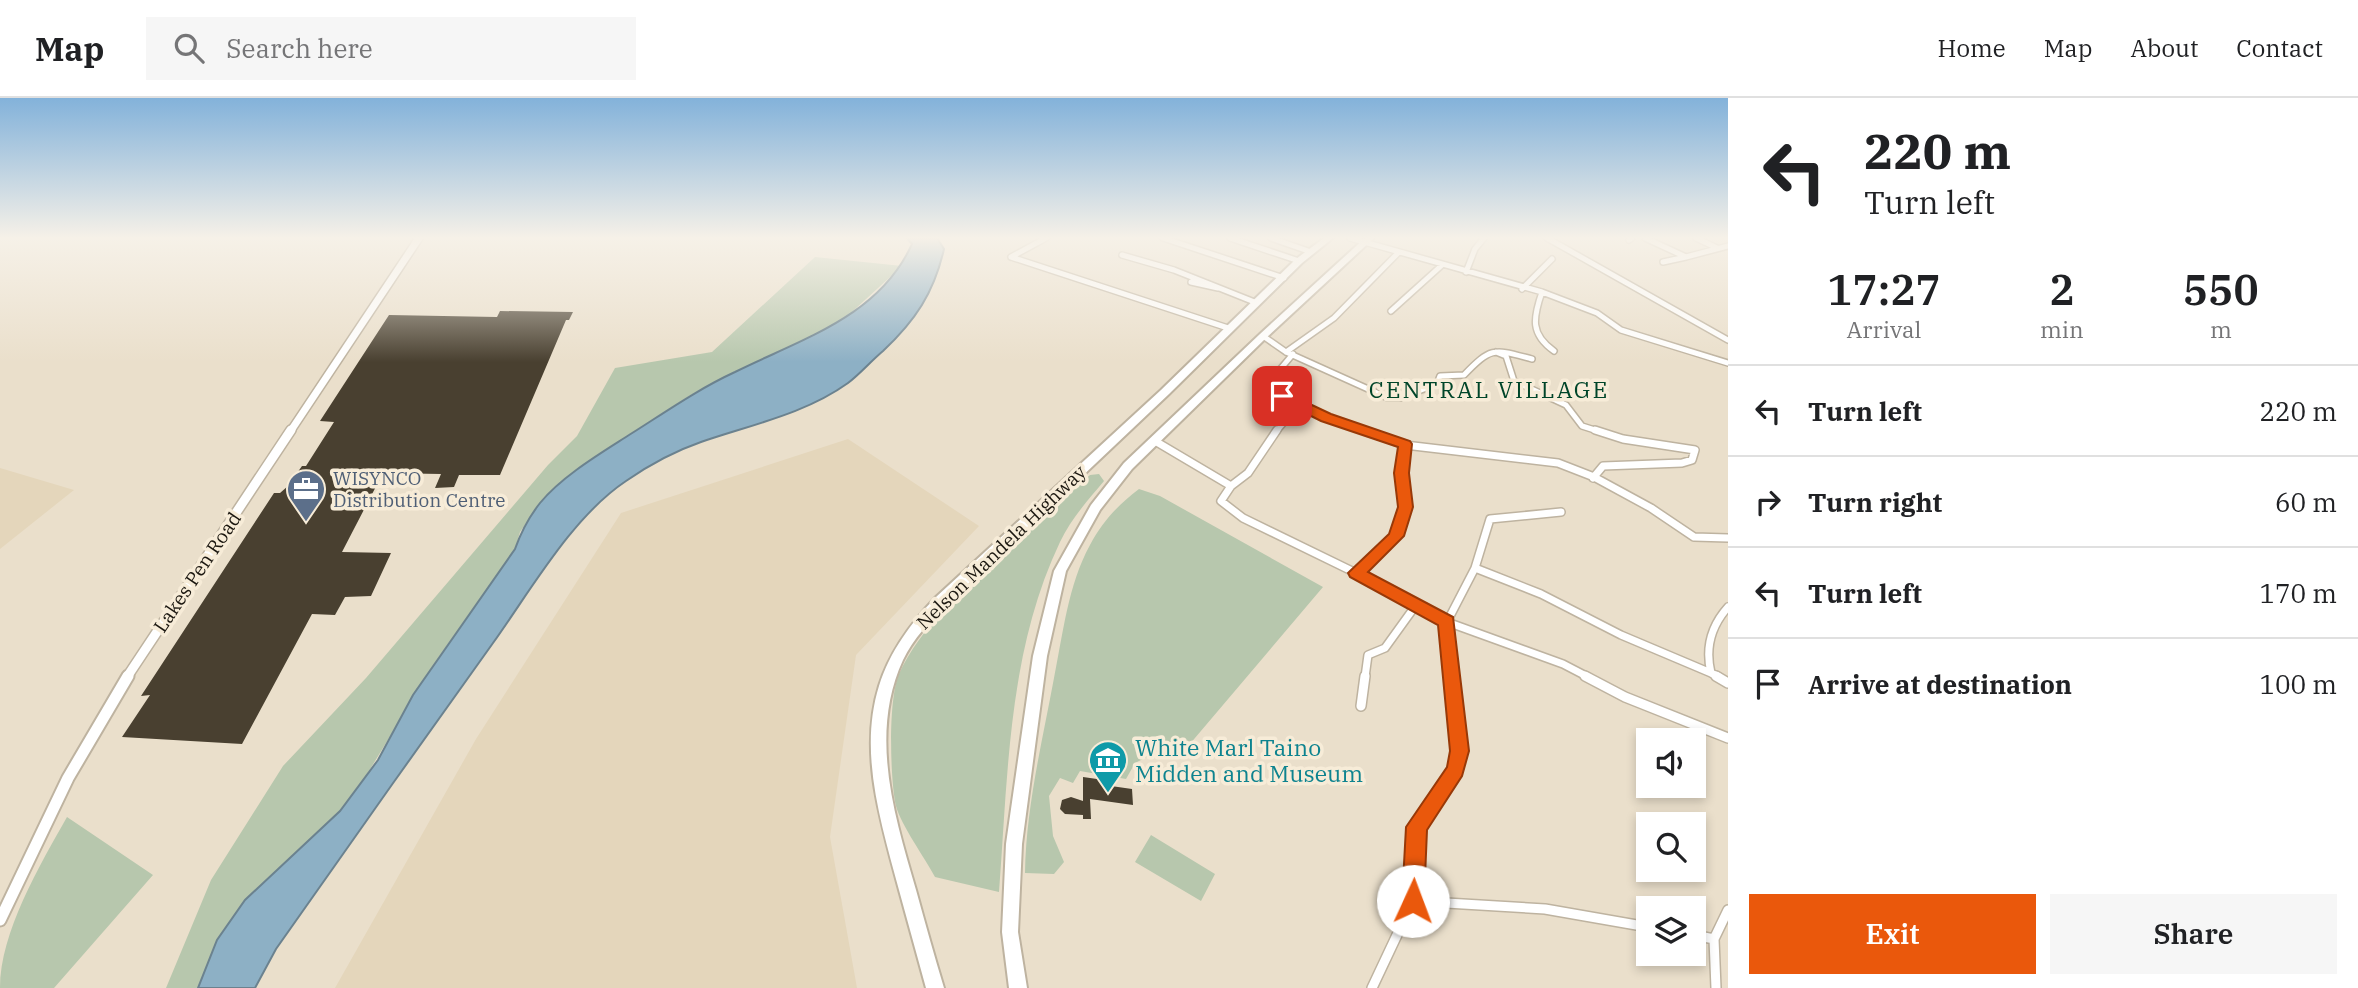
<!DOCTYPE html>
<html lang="en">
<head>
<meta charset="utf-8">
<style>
  body { margin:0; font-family:"IBM Plex Serif",serif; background:#f6f6f6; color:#202124; height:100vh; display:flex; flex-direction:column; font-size:26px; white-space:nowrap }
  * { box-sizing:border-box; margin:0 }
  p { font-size:23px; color:#757577 }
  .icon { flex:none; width:38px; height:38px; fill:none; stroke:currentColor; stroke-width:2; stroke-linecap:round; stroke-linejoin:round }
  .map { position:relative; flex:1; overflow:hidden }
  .sheet { display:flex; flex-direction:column; background:#fff; width:630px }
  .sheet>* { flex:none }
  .top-card { background:#fff; color:#202124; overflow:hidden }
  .controls { position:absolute; left:1636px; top:630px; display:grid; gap:14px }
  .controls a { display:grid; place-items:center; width:70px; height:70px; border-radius:0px; background:#fff; box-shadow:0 4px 10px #0003; font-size:35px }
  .pin { position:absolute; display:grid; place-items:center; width:60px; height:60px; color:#fff; margin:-30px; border-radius:14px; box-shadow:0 4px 10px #0006 }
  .me { position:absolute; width:77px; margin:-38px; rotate:2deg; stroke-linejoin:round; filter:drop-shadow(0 0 5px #0008) }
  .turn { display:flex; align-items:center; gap:24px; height:147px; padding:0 21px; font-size:32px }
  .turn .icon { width:91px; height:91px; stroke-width:2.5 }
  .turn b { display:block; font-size:49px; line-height:60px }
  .eta { display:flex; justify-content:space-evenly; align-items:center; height:119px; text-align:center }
  .eta b { font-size:42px; font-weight:600; line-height:49px }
  .action { display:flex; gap:14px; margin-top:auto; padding:14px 21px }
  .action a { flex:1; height:80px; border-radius:0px; background:#ea580c; color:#fff; font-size:28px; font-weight:600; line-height:80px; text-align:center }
  .action a+a { background:#f6f6f6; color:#202124 }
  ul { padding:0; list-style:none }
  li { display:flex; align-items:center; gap:21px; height:91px; padding:0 21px; border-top:2px solid #e0e0e0 }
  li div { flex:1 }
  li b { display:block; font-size:26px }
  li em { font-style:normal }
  header { display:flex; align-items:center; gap:42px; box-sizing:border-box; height:98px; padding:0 35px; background:#fff; border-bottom:2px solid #e0e0e0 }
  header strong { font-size:33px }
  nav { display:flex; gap:38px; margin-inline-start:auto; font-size:24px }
  .search { width:490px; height:63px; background:#f6f6f6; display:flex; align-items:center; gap:18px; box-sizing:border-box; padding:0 24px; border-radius:0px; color:#757577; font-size:26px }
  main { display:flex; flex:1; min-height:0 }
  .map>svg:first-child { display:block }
  .built { fill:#e4d6bb }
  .green { fill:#b7c7ad }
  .water { fill:#8db0c5; stroke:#6b828f; stroke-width:2 }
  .building { fill:#494030 }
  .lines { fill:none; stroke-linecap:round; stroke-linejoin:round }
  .minor-far2-casing { stroke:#beb3a0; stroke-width:8 }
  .minor-far1-casing { stroke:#beb3a0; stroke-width:10 }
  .minor-casing { stroke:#beb3a0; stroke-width:12 }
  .tertiary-far2-casing { stroke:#beb3a0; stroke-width:10 }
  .tertiary-far1-casing { stroke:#beb3a0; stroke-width:12 }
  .tertiary-casing { stroke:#beb3a0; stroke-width:15 }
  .trunk-casing { stroke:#beb3a0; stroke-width:4 }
  .minor-far2 { stroke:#fff; stroke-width:5 }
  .minor-far1 { stroke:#fff; stroke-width:7 }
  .minor { stroke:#fff; stroke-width:9 }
  .tertiary-far2 { stroke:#fff; stroke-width:7 }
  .tertiary-far1 { stroke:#fff; stroke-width:9 }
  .tertiary { stroke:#fff; stroke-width:11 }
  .trunk { fill:#fff; fill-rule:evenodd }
  .route { fill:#ea580c; stroke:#983908; stroke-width:2 }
  .labels { text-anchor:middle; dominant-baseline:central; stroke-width:7; stroke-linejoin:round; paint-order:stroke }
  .service-label { font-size:19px; fill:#4e5e75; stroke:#f7ecd8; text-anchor:start }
  .street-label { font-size:19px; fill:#1b1710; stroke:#f7ecd8 }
  .quarter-label { font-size:23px; letter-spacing:2px; fill:#004529; stroke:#f7ecd8 }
  .near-culture-label { font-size:23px; fill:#0d838f; stroke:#f7ecd8; text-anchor:start }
</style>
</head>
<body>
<header>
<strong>Map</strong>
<div class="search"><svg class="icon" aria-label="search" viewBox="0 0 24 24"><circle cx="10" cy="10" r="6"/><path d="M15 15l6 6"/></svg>Search here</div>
<nav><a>Home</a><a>Map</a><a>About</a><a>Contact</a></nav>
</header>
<main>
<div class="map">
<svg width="1728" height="890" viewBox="0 0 1728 890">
  <rect width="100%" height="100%" fill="#eadfcb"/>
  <!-- built -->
  <path class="built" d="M848 341 979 428 856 557 830 739 857 890H335L476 641 621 415Z
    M0 370 74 392 0 451Z"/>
  <!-- green -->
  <path class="green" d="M815 159 902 168 841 224 689 298 590 362 542 402 520 434 515 451 436 563 361 686 340 713 301 750 201 890H166L211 782 283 668 366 580 548 367 577 338 615 270 712 254Z
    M1099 376 1104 383C1088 402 1071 421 1060 444 1008 553 1008 676 999 794L935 779C925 760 901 727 896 708 890 682 888 601 899 576 930 506 1033 430 1090 377Z
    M1139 391 1160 398 1323 489 1178 660 1157 654 1135 665 1126 681 1080 673 1073 685 1060 680 1049 698 1053 738 1064 764 1054 776 1025 775C1026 709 1042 645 1054 580 1063 536 1068 487 1090 447 1102 424 1118 407 1139 391Z
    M67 719 153 777 54 890H0C0 834 40 767 67 719Z
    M1151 737 1215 776 1201 803 1135 764Z"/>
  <!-- water -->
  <path class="water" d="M907 140H937L944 151C934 195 915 223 883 253 871 263 860 276 848 285 805 316 750 327 701 344 675 353 649 367 626 383 572 419 531 492 493 545 420 647 348 748 276 851L255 890H198L217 842 245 802 340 713 378 662 413 597 515 451C521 434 529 419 540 405 562 378 601 355 629 337 664 315 698 291 735 274 801 241 879 219 912 146Z"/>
  <!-- building -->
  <path class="building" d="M500 213 573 214 569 222H566L500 377H459L454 389 435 390 441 376 383 375 342 454 391 455 371 498 345 499 335 517 312 516 242 646 122 639 150 597 141 598 274 395H280L288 388 302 368H306L334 324 320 323 389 217 497 219Z
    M1083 679 1104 682V687L1132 691 1133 707 1090 701 1091 721H1083V717L1065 716 1060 711 1062 702 1071 699 1083 703Z"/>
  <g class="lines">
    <defs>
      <path id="minor-far2" d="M1163 140 1284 180
        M1230 140 1299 163
        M1271 140 1311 154
        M1350 140 1542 194 1597 215 1621 232 1728 265
        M1547 140 1728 242
        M1645 140 1686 159 1728 148
        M1696 140 1717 150
        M1629 142 1632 140
        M1122 157 1174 172 1257 205
        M1011 159 1231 231
        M1011 159 1046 140
        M1663 164 1686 159
        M1466 174 1475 151 1484 140
        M1191 184 1218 190
        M1522 191 1552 161
        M1542 194C1533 220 1530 236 1554 253
        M1391 213 1442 167
        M1263 238 1286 254 1388 300H1400L1437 286 1440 278 1464 277C1492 248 1494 251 1532 261
        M1286 254 1334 220 1399 154
        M1496 254 1506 258 1514 283 1566 307 1582 328 1601 334
        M1293 256 1266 288 1326 319 1368 334
        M1276 334 1299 307"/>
      <path id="minor-far1" d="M1363 332 1405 347 1558 365 1594 379 1651 410 1694 439 1728 440
        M1155 343 1231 388 1221 403 1243 420 1356 475 1447 524 1563 566 1588 579
        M1593 380 1603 368 1682 365 1692 362 1695 352 1623 341 1595 332
        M1231 388 1248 375 1277 332
        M1475 470 1541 496 1621 537 1711 575
        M1356 475 1396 438 1405 409 1401 375 1405 347
        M1365 579 1368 557 1385 550 1416 507
        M1453 579 1447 524 1475 470 1490 421 1561 414
        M1719 579 1711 575C1705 550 1711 528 1728 509"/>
      <path id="minor" d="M1585 578 1625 599 1728 640
        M1716 578 1728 585
        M1361 608 1365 578
        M1413 803 1417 729 1456 672 1460 653 1452 578
        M1694 837 1714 841 1728 812
        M1714 841 1716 890
        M1372 890 1413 803 1545 811 1648 829"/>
      <path id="tertiary-far2" d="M290 334 419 140"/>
      <path id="tertiary-far1" d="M127 579 291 332"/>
      <path id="tertiary" d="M0 822 68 680 128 578"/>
      <path id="trunk" d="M1324 140H1333L1302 165 1169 296 946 507C930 523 913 541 903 562 869 636 894 717 916 792 925 825 934 857 944 890H926C917 857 908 825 899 792 882 728 858 655 879 588 890 553 911 525 936 499L1161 292 1296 161Z
        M1365 140H1374L1266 240 1132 371 1100 412 1066 473 1047 558 1022 746 1018 834 1027 890H1009L1002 834 1006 746 1033 558 1054 473 1091 407 1124 365 1260 236Z"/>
    </defs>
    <!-- minor-far2 casing -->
    <use href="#minor-far2" class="minor-far2-casing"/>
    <!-- minor-far1 casing -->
    <use href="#minor-far1" class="minor-far1-casing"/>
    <!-- minor casing -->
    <use href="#minor" class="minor-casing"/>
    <!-- tertiary-far2 casing -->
    <use href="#tertiary-far2" class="tertiary-far2-casing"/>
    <!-- tertiary-far1 casing -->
    <use href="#tertiary-far1" class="tertiary-far1-casing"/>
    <!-- tertiary casing -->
    <use href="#tertiary" class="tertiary-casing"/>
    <!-- trunk casing -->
    <use href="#trunk" class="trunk-casing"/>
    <!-- minor-far2 -->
    <use href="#minor-far2" class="minor-far2"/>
    <!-- minor-far1 -->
    <use href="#minor-far1" class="minor-far1"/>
    <!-- minor -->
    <use href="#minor" class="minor"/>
    <!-- tertiary-far2 -->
    <use href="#tertiary-far2" class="tertiary-far2"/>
    <!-- tertiary-far1 -->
    <use href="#tertiary-far1" class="tertiary-far1"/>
    <!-- tertiary -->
    <use href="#tertiary" class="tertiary"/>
    <!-- trunk -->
    <use href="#trunk" class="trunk"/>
  </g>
  <!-- sky -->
  <linearGradient id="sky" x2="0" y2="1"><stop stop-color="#83b2da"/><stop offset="0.53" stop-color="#f6f1e8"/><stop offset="1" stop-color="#f6f1e8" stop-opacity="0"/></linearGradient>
  <rect width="1728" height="264" fill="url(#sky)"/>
  <!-- route -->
  <path class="route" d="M1282 293 1331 316 1410 343 1412 346 1409 375 1413 409 1404 438 1368 474 1453 519 1469 653 1462 678 1427 732 1424 803 1421 811 1413 814 1405 811 1402 803 1406 729 1447 669 1450 653 1438 527 1350 479 1348 475 1389 436 1398 409 1394 375 1398 349 1321 323 1277 301V294Z"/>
  <!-- icons -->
  <defs>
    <symbol id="office-pin" viewBox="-11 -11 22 30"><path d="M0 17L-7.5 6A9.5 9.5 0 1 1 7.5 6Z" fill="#5c6f8a" stroke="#f7ecd8"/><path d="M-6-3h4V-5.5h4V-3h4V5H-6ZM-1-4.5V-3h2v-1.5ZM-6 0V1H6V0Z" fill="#fff"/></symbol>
    <symbol id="museum-pin" viewBox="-11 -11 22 30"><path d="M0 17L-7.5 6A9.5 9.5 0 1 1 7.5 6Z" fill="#0f9aa8" stroke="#f7ecd8"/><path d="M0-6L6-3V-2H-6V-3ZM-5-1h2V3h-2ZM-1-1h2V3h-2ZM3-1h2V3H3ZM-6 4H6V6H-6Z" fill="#fff"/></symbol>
  </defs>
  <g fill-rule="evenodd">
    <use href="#office-pin" x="284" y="369" width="44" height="60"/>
    <use href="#museum-pin" x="1086" y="640" width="44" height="60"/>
  </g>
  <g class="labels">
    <!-- service labels -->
    <g class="service-label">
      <text x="333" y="380">WISYNCO<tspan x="333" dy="22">Distribution Centre</tspan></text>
    </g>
    <!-- street labels -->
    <g class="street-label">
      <text transform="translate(1001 449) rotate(-44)">Nelson Mandela Highway</text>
      <text transform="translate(197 474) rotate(-56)">Lakes Pen Road</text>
    </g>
    <!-- quarter labels -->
    <g class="quarter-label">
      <text x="1489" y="291">CENTRAL VILLAGE</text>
    </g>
    <!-- near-culture labels -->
    <g class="near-culture-label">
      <text x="1135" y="649">White Marl Taino<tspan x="1135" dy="26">Midden and Museum</tspan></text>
    </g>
  </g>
</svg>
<div class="controls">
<a><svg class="icon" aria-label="sound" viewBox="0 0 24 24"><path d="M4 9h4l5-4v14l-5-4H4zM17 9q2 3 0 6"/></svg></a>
<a><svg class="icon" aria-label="search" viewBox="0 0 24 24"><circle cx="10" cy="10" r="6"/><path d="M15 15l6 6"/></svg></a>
<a><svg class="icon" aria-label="layers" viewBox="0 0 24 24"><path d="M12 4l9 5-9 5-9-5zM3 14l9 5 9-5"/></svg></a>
</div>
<div class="pin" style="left:1282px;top:298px;background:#d93025"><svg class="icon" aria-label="arrive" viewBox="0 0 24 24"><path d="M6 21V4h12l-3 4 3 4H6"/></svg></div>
<svg class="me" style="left:1413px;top:803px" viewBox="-20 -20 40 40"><circle r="19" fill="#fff"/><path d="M0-13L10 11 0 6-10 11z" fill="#ea580c"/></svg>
</div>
<section class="sheet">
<div class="top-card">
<div class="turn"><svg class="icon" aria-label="left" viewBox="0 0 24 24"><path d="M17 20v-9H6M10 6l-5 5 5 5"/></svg><div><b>220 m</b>Turn left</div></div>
</div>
<div class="eta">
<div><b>17:27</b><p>Arrival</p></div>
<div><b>2</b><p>min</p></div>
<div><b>550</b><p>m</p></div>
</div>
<ul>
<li><svg class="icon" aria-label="left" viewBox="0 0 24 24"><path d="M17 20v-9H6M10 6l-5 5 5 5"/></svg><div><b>Turn left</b></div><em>220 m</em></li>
<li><svg class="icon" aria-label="right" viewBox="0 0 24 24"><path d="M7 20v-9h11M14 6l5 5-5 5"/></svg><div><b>Turn right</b></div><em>60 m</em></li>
<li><svg class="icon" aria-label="left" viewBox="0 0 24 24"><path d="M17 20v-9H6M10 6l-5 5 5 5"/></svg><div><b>Turn left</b></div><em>170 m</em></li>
<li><svg class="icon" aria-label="arrive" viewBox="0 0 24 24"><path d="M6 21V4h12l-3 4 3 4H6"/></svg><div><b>Arrive at destination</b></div><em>100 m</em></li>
</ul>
<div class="action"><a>Exit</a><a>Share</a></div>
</section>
</main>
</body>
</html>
